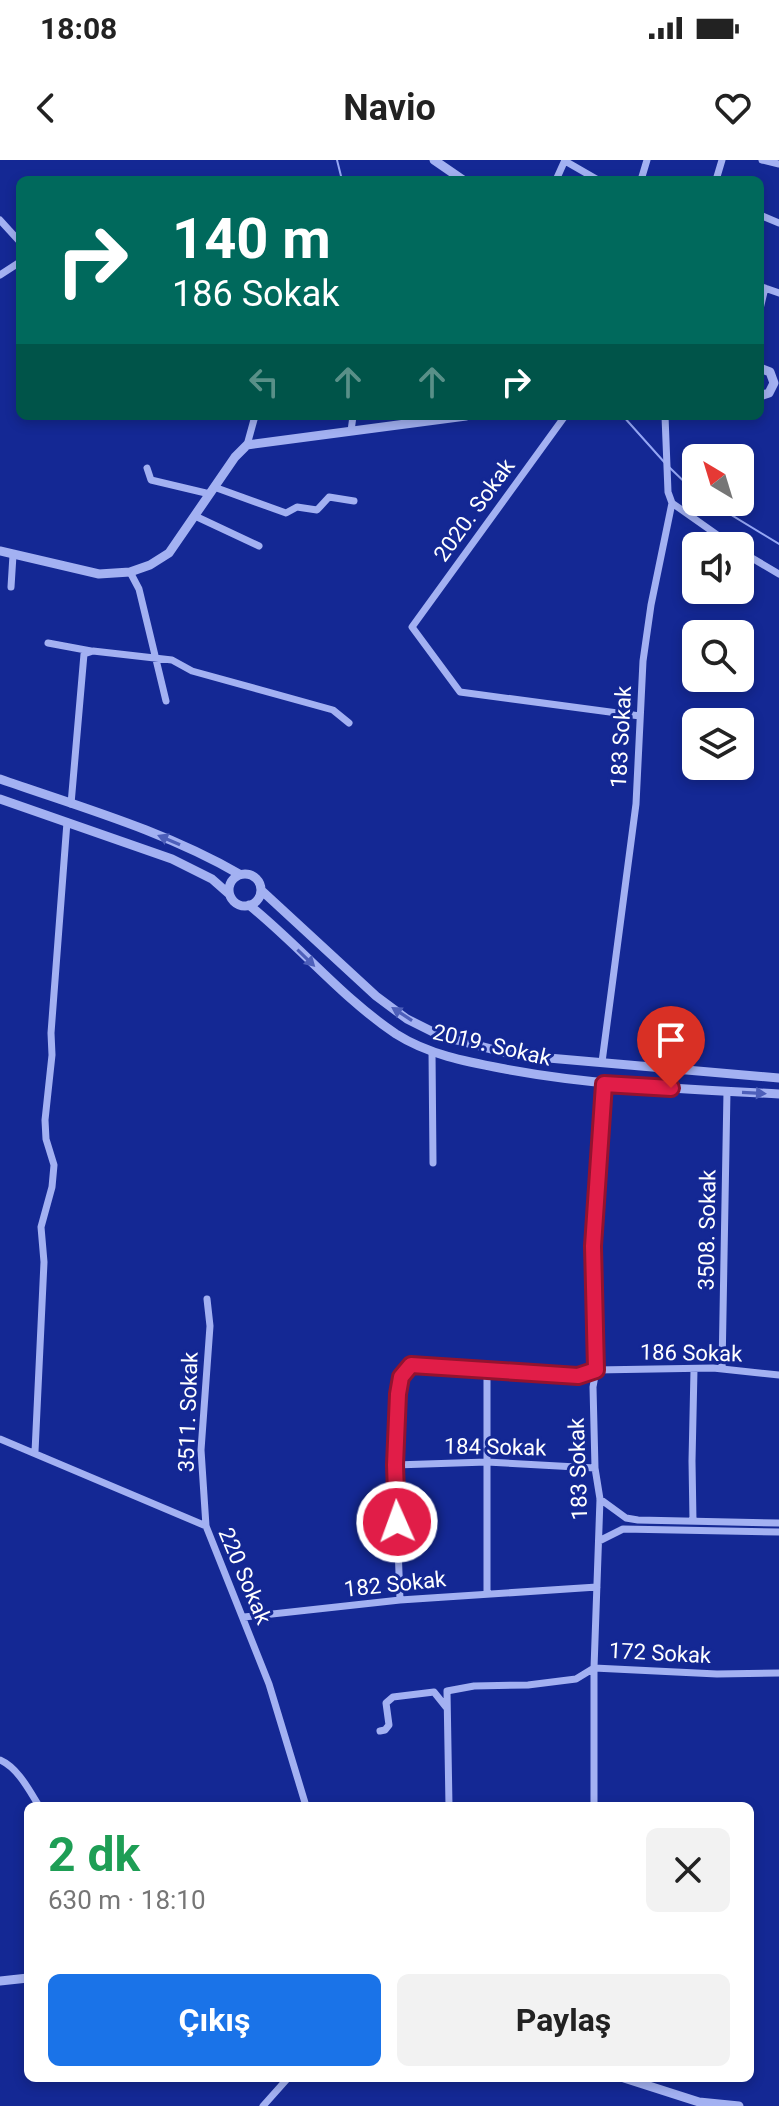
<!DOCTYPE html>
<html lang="tr">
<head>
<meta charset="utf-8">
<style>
  body { margin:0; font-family:Roboto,sans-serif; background:#f2f2f2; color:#222; height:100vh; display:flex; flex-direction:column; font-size:30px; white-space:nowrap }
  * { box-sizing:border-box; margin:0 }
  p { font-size:26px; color:#767676 }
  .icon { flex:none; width:44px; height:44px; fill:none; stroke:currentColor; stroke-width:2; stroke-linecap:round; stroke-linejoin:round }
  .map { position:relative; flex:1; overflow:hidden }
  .drawer { position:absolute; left:24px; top:1642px; width:730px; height:280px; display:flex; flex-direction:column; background:#fff; border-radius:12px; box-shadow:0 4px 12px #0003 }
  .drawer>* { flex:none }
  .top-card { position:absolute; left:16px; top:16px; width:748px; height:244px; border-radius:12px; box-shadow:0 4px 12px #0003; background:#00695c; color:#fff; overflow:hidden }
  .needle { width:52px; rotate:322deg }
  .buttons { position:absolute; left:682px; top:284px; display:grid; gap:16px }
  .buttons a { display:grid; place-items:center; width:72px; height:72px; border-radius:12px; background:#fff; box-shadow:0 4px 12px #0003; font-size:40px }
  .pin { position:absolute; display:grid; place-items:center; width:68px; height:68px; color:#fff; margin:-82px -34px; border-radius:50% 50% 50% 0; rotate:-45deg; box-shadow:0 0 8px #0007 }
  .pin .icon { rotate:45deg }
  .me { position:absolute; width:88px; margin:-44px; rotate:358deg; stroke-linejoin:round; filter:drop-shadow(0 0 6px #0008) }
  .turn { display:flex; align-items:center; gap:28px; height:168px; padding:0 24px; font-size:36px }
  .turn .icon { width:104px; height:104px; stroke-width:2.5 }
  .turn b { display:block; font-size:56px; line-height:68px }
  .lanes { display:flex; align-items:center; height:76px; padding:0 24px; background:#0003; justify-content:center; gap:40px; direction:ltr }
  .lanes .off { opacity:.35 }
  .round { display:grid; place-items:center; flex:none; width:84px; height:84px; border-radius:12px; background:#f2f2f2 }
  .head { display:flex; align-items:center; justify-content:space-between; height:136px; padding:0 24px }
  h1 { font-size:48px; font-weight:700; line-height:60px; color:#1e9e55 }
  .primary-button { display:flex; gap:16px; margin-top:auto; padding:16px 24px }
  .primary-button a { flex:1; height:92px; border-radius:12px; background:#1a73e8; color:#fff; font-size:32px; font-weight:700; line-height:92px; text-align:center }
  .primary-button a+a { background:#f2f2f2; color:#222 }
  .status { display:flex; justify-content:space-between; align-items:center; height:56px; padding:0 40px; background:#fff; direction:ltr }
  .status svg { height:22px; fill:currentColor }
  header { display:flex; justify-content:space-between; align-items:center; height:104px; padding:0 24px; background:#fff; font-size:36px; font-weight:700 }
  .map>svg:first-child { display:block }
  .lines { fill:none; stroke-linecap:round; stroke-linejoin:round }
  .stream { stroke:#95a7f5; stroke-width:2 }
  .minor { stroke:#a3b1f2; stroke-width:7 }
  .tertiary { stroke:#a3b1f2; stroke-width:9 }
  .oneway { fill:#4d5fba }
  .route-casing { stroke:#92132f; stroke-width:20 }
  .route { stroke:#e11d48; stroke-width:14 }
  .labels { text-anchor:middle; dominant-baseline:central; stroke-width:6; stroke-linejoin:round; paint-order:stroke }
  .street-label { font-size:22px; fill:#fff; stroke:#142894 }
</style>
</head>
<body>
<div class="status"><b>18:08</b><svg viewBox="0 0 49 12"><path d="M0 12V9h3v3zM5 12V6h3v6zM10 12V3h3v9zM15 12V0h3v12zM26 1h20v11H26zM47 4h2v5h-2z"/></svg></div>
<header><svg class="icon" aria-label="back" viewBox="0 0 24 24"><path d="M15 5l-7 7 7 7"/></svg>Navio<svg class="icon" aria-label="heart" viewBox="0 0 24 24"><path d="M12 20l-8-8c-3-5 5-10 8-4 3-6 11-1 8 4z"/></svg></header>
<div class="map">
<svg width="779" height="1946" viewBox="0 0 779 1946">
  <rect width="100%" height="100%" fill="#142894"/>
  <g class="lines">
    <!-- stream -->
    <path class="stream" d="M337 0 342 20
      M623 256 665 303
      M669 307 696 333
      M710 342 779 384"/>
    <!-- minor -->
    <path class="minor" d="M762 0 779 4
      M565 1 598 20
      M556 20 565 0
      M641 20 647 0
      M716 20 722 0
      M760 55 779 63
      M0 60 20 82
      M0 115 20 102
      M762 127 779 133
      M760 149 765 128
      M565 256 412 467 460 532 640 556
      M351 271 353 256
      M247 285 255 256
      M147 308 151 320 210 334
      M214 327 286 353 297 347 317 350 329 337 354 341
      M672 343 733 386
      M195 356 259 386
      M740 391 779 414
      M130 412 139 429 166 541
      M11 427 13 395
      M48 483 91 491
      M71 644 84 494 93 491 172 500 192 511 333 550 349 563
      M432 891 433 1003
      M602 902 636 644 643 501 651 445 672 343 668 332 665 256
      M207 1139 210 1166 201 1290 206 1366 269 1524 306 1646
      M722 1209 727 931
      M487 1210V1433
      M0 1279 206 1366
      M35 1292 44 1102 41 1067 52 1027 54 1005 46 979 45 960 52 895 51 873 67 662
      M395 1305 487 1302 595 1308
      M600 1339 626 1358 638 1360 779 1363
      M693 1361 692 1301 694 1210
      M599 1381 623 1369 779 1372
      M400 1440 395 1305 398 1234 401 1217 411 1205 578 1216 596 1210 713 1208 779 1215
      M244 1457 400 1440 597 1427
      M380 1571 385 1570 389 1565 386 1543 393 1537 434 1532 446 1547
      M0 1600C18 1608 29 1630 39 1646
      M449 1646 447 1531 474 1526 528 1525 576 1519 594 1508 717 1514 779 1513
      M594 1646V1508L600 1339 595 1308 593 1227 596 1210 593 1086 604 924
      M263 1946 288 1918"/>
    <!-- tertiary -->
    <path class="tertiary" d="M434 0 463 20
      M760 208 770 212 774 223 769 233 760 236
      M0 391 99 414 130 412 150 405 169 393 235 297 247 285 466 256
      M0 619C80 647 165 671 239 714
      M0 639 172 699 212 719 229 734
      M229 730a16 16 0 1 1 32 0a16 16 0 1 1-32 0Z
      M261 730 376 836 407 859 441 876 514 895 779 918
      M249 745C300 786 341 837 396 874 429 895 468 902 505 909 596 926 687 929 779 934
      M0 1821 28 1818
      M624 1918 699 1942 739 1946"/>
  </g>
  <!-- one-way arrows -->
  <defs><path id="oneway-solid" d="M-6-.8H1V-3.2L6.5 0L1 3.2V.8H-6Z" transform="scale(2)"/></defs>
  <g class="oneway">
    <use href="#oneway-solid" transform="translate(169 680) rotate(-157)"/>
    <use href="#oneway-solid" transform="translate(306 798) rotate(44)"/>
    <use href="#oneway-solid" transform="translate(402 854) rotate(-147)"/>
    <use href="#oneway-solid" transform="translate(754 933) rotate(3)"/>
  </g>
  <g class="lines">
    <defs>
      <path id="route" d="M397 1362 395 1305 398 1234 401 1217 411 1205 578 1216 596 1210 593 1086 604 924 671 928"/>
    </defs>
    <!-- route casing -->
    <use href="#route" class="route-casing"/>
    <!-- route -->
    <use href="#route" class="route"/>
  </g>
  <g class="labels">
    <!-- street labels -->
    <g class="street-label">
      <text transform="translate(474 350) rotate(-54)">2020. Sokak</text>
      <text transform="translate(621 577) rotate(-87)">183 Sokak</text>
      <text transform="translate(492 885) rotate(13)">2019. Sokak</text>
      <text transform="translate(707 1070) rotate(-89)">3508. Sokak</text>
      <text transform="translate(691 1193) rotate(1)">186 Sokak</text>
      <text transform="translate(188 1252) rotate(-88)">3511. Sokak</text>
      <text transform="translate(495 1287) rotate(1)">184 Sokak</text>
      <text transform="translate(578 1309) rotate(-92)">183 Sokak</text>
      <text transform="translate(245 1416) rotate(67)">220 Sokak</text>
      <text transform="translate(395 1424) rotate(-6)">182 Sokak</text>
      <text transform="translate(660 1493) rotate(3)">172 Sokak</text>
    </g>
  </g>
</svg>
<div class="buttons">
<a><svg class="needle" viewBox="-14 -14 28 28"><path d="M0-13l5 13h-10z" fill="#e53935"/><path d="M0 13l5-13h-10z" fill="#767676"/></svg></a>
<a><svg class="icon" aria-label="sound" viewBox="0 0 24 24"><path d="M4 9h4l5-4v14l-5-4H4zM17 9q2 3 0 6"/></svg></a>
<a><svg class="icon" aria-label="search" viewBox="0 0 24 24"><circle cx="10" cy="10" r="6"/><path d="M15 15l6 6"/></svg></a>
<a><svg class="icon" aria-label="layers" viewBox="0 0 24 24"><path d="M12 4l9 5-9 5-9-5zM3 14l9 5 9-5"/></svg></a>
</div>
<div class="pin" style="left:671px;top:928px;background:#d93025"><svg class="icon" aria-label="arrive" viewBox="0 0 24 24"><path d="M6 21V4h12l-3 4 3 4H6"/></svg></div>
<svg class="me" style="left:397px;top:1362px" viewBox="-20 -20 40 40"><circle r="17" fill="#e11d48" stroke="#fff" stroke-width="3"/><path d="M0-11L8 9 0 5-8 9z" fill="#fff"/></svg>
<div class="top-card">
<div class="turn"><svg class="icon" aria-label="right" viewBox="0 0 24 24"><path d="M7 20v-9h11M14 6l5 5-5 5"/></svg><div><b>140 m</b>186 Sokak</div></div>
<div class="lanes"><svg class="icon off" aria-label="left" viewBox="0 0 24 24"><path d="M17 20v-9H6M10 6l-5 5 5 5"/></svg><svg class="icon off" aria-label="ahead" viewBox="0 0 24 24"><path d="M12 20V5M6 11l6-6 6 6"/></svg><svg class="icon off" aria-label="ahead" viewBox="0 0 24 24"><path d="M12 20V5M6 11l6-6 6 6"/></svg><svg class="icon" aria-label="right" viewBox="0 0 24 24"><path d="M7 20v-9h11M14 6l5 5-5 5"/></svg></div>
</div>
<section class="drawer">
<div class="head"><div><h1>2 dk</h1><p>630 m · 18:10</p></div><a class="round"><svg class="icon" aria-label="close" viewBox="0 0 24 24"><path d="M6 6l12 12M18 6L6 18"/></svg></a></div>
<div class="primary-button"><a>Çıkış</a><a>Paylaş</a></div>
</section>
</div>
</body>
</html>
